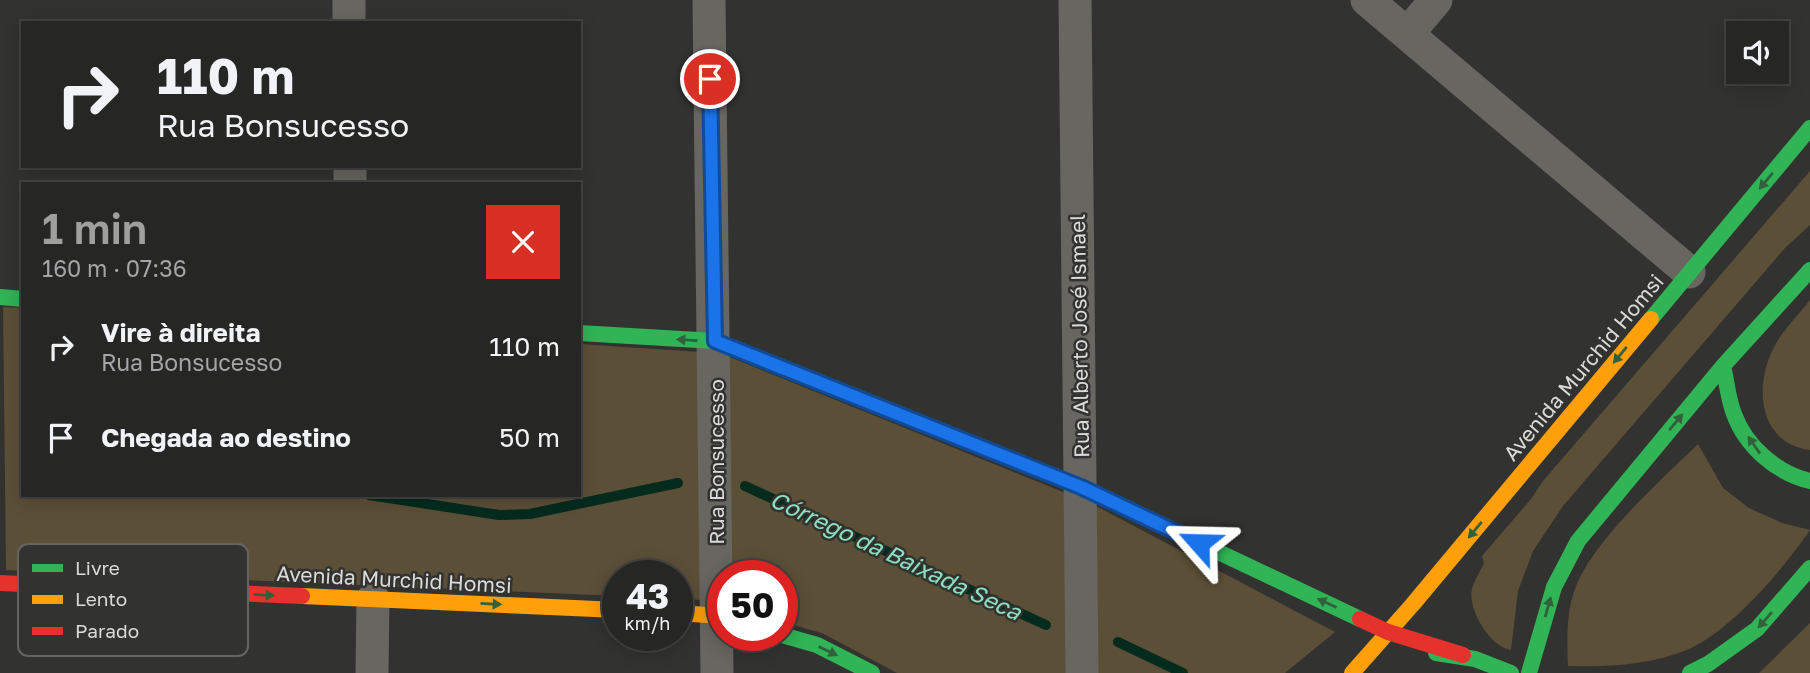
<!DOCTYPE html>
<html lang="pt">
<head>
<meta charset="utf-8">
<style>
  body { margin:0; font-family:"Golos Text",sans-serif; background:#323232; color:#f1f3f6; height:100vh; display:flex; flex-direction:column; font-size:26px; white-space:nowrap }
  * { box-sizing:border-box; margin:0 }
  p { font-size:23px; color:#a4a5a7 }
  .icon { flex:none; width:38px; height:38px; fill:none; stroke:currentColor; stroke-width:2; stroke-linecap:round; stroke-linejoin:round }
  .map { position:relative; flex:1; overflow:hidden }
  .details { position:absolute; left:21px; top:182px; width:560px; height:315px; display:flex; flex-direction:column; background:#262625; border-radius:0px; box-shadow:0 4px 18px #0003,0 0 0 2px #424342 }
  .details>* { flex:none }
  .hud { position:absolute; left:21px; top:21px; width:560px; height:147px; border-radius:0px; box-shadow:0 4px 18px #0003,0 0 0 2px #424342; background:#262625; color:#f1f3f6; overflow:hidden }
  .controls { position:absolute; left:1726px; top:21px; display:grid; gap:14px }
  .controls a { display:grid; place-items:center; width:63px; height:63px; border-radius:0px; background:#262625; box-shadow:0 4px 18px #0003,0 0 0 2px #424342; font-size:35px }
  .speed { position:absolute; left:602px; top:560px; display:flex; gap:14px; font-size:35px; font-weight:700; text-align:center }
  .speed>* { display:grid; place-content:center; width:91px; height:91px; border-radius:50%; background:#262625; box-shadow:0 4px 18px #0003,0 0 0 2px #424342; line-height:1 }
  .speed small { font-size:18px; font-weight:400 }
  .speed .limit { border:10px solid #d22; background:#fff; color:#111 }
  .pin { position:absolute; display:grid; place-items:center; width:60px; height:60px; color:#fff; margin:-30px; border:4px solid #fff; border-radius:50%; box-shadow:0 2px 7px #0007 }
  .me { position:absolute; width:77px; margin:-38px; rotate:295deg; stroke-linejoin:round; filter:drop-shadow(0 0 5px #0008) }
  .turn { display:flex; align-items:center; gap:24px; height:147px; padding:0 21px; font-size:32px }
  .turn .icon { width:91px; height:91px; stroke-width:2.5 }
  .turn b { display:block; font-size:49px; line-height:60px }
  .round { display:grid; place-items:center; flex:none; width:74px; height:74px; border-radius:0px; background:#323232 }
  .summary { display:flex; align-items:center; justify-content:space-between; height:119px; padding:0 21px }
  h1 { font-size:42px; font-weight:600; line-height:52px; color:#9fa09e }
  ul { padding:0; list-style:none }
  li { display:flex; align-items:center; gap:21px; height:91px; padding:0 21px }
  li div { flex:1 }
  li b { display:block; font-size:26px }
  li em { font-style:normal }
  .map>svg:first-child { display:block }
  .green { fill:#5c4f37 }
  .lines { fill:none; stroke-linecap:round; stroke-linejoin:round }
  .stream { stroke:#042b1e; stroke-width:10 }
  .street { stroke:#676660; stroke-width:33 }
  .fast { stroke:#30b455; stroke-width:16 }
  .slow { stroke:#ff9f0a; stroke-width:16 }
  .jam { stroke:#e5322d; stroke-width:16 }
  .oneway { fill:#31603d }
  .route-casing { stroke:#114b97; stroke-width:18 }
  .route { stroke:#1a73e8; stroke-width:12 }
  .labels { text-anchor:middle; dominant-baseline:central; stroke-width:5; stroke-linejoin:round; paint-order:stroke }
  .street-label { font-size:21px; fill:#dadbd8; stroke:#323330 }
  .water-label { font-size:23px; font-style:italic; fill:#8de0bd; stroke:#323330 }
  .key { fill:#323330; stroke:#646562; stroke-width:2 }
  .key-label { font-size:19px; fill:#dadbd8 }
</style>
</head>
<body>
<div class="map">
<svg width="1810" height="673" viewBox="0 0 1810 673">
  <rect width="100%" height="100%" fill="#323231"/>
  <!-- green -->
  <path class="green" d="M1810 171V225L1785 248 1563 506 1533 551 1518 591 1511 650C1490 648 1467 608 1472 589 1474 581 1480 571 1484 564L1482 556 1531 499 1543 481Z
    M1810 300V450C1756 443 1753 381 1777 342 1786 327 1799 314 1810 300Z
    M3 307 23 308V495H579V344L700 352 703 600 677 599V576H618V596L6 570Z
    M727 356 1068 494 1070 673H897L822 633 782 622V576H728Z
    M1698 444 1723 488 1749 508 1782 523 1810 530C1784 568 1732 630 1689 649 1652 665 1609 667 1568 666 1567 640 1566 611 1576 586 1595 539 1661 480 1698 444Z
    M1096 506 1335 632 1285 673H1096Z
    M1810 623V673H1759Z"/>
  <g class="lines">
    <!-- stream -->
    <path class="stream" d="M745 486 1046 625
      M369 495 499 515 530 514 678 483
      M1118 642 1183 673"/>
    <!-- street -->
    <path class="street" d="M349 0V23
      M709 0 717 673
      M1075 0 1082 673
      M1367 0 1689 272
      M1408 33 1436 0
      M350 166V184
      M372 673 373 599"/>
    <!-- fast -->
    <path class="fast" d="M0 297 23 299
      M1651 319 1810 128
      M579 333 715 341 1081 487 1360 619
      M1723 366C1727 382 1728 399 1734 414 1746 447 1777 473 1810 481
      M782 635 817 645 872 673
      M1436 653 1475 659 1511 673
      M1529 673 1554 587 1578 541 1723 366 1810 270
      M1690 673 1708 664 1757 629 1810 568"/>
    <!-- slow -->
    <path class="slow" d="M302 596 618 610
      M677 613 723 616
      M1352 673 1413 604 1651 319"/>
    <!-- jam -->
    <path class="jam" d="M0 583 302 596
      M1360 619 1388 632 1463 655"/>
  </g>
  <!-- one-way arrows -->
  <defs><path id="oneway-solid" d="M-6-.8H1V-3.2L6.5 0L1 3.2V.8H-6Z" transform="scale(1.75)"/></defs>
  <g class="oneway">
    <use href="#oneway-solid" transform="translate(1766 181) rotate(130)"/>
    <use href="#oneway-solid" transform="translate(687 340) rotate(-176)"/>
    <use href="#oneway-solid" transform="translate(1620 355) rotate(130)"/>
    <use href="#oneway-solid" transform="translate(1676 422) rotate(-50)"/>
    <use href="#oneway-solid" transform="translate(1754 445) rotate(-125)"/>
    <use href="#oneway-solid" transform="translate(1475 530) rotate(130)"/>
    <use href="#oneway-solid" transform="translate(264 595) rotate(2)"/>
    <use href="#oneway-solid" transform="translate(1327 603) rotate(-155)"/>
    <use href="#oneway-solid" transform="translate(491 604) rotate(3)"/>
    <use href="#oneway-solid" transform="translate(1548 607) rotate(-74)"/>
    <use href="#oneway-solid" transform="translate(1765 620) rotate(131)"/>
    <use href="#oneway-solid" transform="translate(828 651) rotate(26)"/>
  </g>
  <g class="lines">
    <defs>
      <path id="route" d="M710 79 715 341 1081 487 1199 543"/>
    </defs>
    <!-- route casing -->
    <use href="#route" class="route-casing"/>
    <!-- route -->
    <use href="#route" class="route"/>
  </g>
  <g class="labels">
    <!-- street labels -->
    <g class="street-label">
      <text transform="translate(1079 336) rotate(-91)">Rua Alberto José Ismael</text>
      <text transform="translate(1583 367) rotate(-50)">Avenida Murchid Homsi</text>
      <text transform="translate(716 462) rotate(-90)">Rua Bonsucesso</text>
      <text transform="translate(394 579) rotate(3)">Avenida Murchid Homsi</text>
    </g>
    <!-- water labels -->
    <g class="water-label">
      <text transform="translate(896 555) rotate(25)">Córrego da Baixada Seca</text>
    </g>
  </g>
  <!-- legend -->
  <rect x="18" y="544" width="230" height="112" rx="10" class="key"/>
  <rect x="32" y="564" width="31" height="8" fill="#30b455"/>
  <rect x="32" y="595" width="31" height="9" fill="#ff9f0a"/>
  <rect x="32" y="627" width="31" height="8" fill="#e5322d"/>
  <g class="key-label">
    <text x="75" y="575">Livre</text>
    <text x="75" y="606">Lento</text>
    <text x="75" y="638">Parado</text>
  </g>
</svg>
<div class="controls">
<a><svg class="icon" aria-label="sound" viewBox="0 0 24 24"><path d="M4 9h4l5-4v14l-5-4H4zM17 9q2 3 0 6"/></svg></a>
</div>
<div class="speed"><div>43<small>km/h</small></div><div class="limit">50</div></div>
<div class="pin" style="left:710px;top:79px;background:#d93025"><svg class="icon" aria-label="arrive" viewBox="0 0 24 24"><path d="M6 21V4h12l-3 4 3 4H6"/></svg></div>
<svg class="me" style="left:1199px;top:543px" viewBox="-20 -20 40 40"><path d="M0-17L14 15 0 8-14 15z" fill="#1a73e8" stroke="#fff" stroke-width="4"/></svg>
<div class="hud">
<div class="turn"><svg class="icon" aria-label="right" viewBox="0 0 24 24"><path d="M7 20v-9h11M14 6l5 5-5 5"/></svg><div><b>110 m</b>Rua Bonsucesso</div></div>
</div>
<section class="details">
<div class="summary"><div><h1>1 min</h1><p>160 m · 07:36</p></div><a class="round" style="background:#d93025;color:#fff"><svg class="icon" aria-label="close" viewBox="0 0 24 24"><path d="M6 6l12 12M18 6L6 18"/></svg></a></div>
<ul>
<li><svg class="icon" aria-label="right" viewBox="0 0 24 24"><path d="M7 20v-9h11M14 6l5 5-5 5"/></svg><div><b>Vire à direita</b><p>Rua Bonsucesso</p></div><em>110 m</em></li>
<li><svg class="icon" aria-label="arrive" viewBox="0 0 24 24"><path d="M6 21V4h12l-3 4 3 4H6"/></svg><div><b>Chegada ao destino</b></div><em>50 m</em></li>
</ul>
</section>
</div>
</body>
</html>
